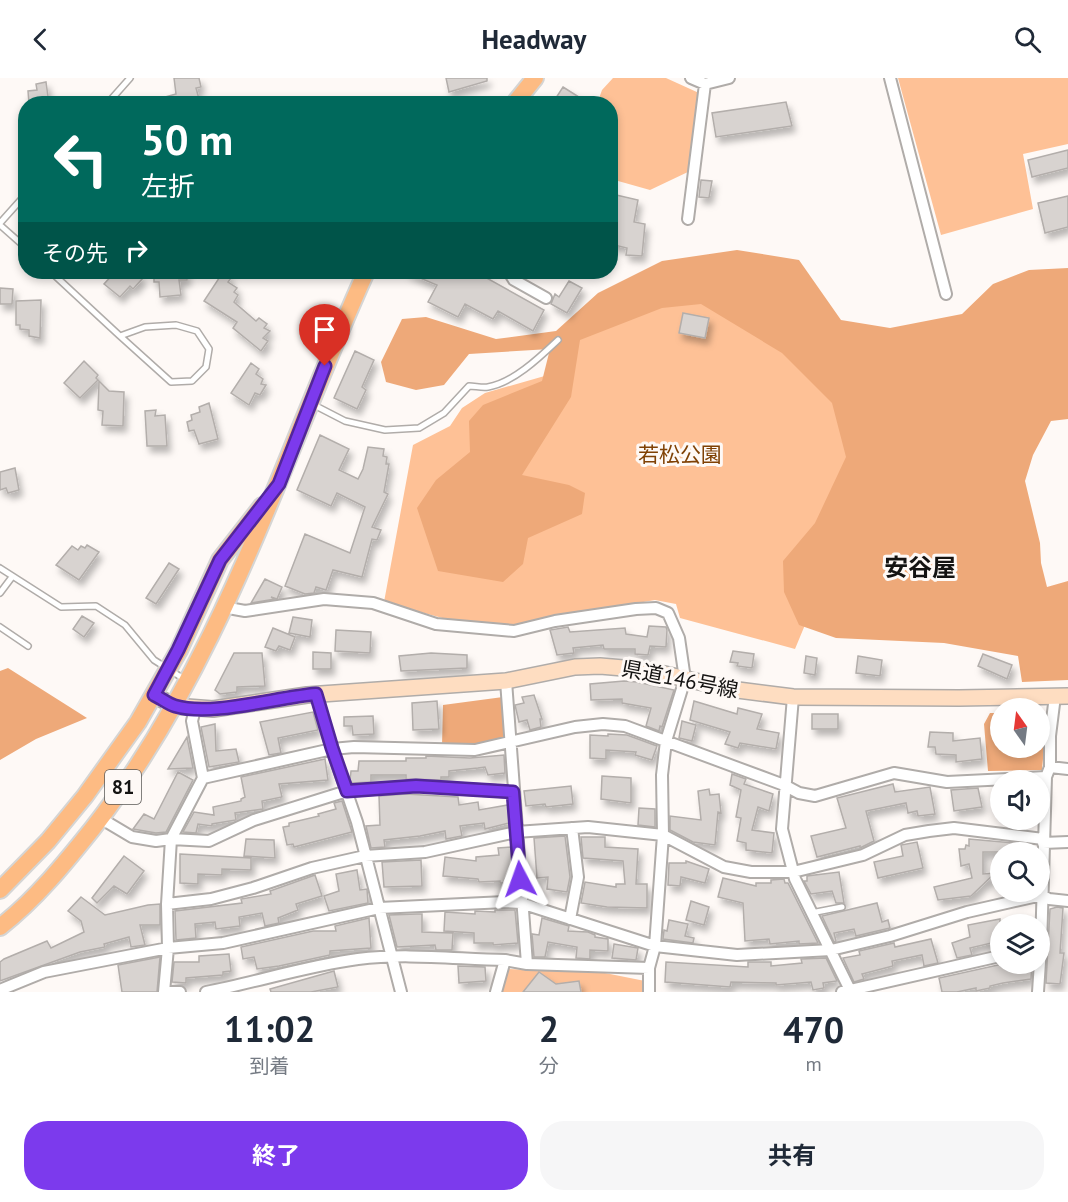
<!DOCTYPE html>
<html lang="ja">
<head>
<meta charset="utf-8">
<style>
  body { margin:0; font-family:"PT Sans","Noto Sans JP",sans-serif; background:#f6f6f7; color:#1f2937; height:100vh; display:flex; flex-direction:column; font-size:22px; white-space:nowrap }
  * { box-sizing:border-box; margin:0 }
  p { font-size:20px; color:#747a83 }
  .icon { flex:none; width:33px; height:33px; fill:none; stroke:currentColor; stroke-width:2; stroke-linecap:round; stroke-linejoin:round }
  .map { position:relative; height:914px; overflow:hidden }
  .side { display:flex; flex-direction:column; background:#fff; flex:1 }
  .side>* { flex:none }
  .banner { position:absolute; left:18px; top:18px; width:600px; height:183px; border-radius:24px; box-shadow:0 3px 9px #0003; background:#00695c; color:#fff; overflow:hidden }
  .needle { width:39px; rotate:346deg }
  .buttons { position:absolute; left:990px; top:620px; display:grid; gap:12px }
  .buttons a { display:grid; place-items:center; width:60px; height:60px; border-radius:50%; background:#fff; box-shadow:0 3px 9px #0003; font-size:30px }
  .pin { position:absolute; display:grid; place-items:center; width:51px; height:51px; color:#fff; margin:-62px -26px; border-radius:50% 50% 50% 0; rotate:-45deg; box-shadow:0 0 6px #0007 }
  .pin .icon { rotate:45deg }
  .me { position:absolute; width:66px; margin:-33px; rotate:356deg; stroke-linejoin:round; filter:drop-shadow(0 0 4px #0008) }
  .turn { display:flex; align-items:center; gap:21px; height:126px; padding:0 24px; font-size:27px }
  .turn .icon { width:78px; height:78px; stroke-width:2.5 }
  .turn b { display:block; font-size:42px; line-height:51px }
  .then { display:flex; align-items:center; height:57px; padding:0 24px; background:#0003; gap:12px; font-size:22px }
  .eta { display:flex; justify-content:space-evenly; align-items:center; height:102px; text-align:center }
  .eta b { font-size:36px; font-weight:700; line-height:42px }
  .button { display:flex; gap:12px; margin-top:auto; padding:12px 24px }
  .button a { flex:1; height:69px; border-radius:24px; background:#7c3aed; color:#fff; font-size:24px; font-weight:700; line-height:69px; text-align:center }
  .button a+a { background:#f6f6f7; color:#1f2937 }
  header { display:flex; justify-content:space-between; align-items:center; height:78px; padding:0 24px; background:#fff; font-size:27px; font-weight:700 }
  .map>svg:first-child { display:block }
  .green { fill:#fec196 }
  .forest { fill:#eea979 }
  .building { fill:#d8d3d0; stroke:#b3aeab; stroke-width:1.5; filter:url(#shadow) }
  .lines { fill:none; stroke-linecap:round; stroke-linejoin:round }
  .lane-casing { stroke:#b0aca9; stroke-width:8 }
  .street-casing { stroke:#b0aca9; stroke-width:14 }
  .secondary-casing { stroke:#b0aca9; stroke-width:18 }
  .primary-casing { stroke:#d5d5d4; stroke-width:20 }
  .lane { stroke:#fff; stroke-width:5 }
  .street { stroke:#fff; stroke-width:10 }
  .secondary { stroke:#feddc1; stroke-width:15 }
  .primary { stroke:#fdbb83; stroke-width:16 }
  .route-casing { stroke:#51269a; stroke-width:15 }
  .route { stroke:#7c3aed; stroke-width:10 }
  .labels { text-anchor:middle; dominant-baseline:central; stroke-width:6; stroke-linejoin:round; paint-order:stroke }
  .shield { fill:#fef9f6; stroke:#5a5856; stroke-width:1.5 }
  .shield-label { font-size:20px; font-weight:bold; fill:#141312 }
  .park-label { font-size:21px; fill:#7f4104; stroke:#fef9f6 }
  .street-label { font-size:21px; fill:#141312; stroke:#fef9f6 }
  .quarter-label { font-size:24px; font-weight:bold; fill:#141312; stroke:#fef9f6 }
</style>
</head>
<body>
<header><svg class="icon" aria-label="back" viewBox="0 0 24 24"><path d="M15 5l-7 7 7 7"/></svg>Headway<svg class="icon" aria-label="search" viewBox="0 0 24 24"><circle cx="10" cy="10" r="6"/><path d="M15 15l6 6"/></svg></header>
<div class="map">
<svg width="1068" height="914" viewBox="0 0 1068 914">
  <defs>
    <filter id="shadow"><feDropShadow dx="3.5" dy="6" stdDeviation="3" flood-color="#0004"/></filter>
  </defs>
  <rect width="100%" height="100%" fill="#fef9f6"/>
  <!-- green -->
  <path class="green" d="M613 0H666L699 15 690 93 650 112 611 101 610 26H597L602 12Z
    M898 0H1068V66L1023 76 1033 131 941 157Z
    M705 220 904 308 795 571 680 540 676 526 655 522 551 540 509 550 446 541 384 524 413 367 450 348 462 330 485 315 555 295 573 255 622 237Z
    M507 891 605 895 645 903 644 914H502Z"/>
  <!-- forest -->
  <path class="forest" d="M737 172 799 182 841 242 890 250 962 236 993 206 1029 192 1068 190V341L1051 343 1033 377 1025 403 1040 465 1041 485 1047 509 1068 503V602L1022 604 1018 578 944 565 836 560 799 547 784 514 783 483 815 445 846 379 832 325 782 275 701 226 662 230 580 262 571 319 522 397 569 407 585 415 582 436 528 460 523 486 503 504 438 493 417 430 436 402 470 374 469 343 483 327 542 303 550 271 469 276 444 307 416 312 386 304 381 284 402 241 426 239 496 261 556 253 598 215 662 183Z
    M8 590 87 640 36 661 0 682V593Z
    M503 619 507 662 474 669 442 668 443 627Z
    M990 635H1000V669H1040V636H1047L1042 692 988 693 984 646Z"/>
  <!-- building -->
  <path class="building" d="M174 0H199L201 9 196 10 199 21 183 26H154V22L176 16Z
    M446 0H487V3L449 14Z
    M46 4 49 26H29L28 13 37 12 36 6Z
    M563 9 590 26H552Z
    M786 24 792 48 716 59 712 35Z
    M1068 72V90L1032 99 1028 82Z
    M701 102 712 103 709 120 699 119Z
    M612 116 638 122 634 144 645 146 642 178 626 177 627 170 610 166Z
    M1068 118V149L1045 155 1038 125Z
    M115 194H135L143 200 133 211 130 208 120 219 104 206Z
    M154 194H187V202H179L181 217 160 219 159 204H154Z
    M223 194 231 200 228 204 237 210 234 214 238 217 234 224 256 243 259 240 267 246 264 250 270 253 263 260 268 263 261 273 233 250 237 244 204 223Z
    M406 194H476L544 232 533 253 498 233 493 241 465 226 458 239 428 224 437 207Z
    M569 203 582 210 567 235 551 226 555 216 559 219Z
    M0 210 13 211 12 226H0Z
    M41 222 40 260 29 258V252L20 251V247H16V223Z
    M683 235 709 240 705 260 679 255Z
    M355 273 374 282 362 309 366 312 357 331 334 320Z
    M84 283 98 297 96 300 98 302 80 320 64 305Z
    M251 285 259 291 256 296 263 301 261 306 266 307 260 317 255 315 249 327 231 315Z
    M99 303 109 313 124 314 123 348 102 347 103 333 98 332Z
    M209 325 218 361 199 366 194 352 189 353 187 344 192 342 191 337 200 334 199 329Z
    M156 332 155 338 165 337 167 368H147L145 333Z
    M320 357 349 371 339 392 358 401 363 391 368 369 384 371 383 378 387 379 386 386H389L384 414 388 416 372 449 381 452 377 462 372 461 362 499 333 492 326 512 316 509 314 515 305 516 285 508 305 456 350 475 365 429 337 415 331 428 297 412Z
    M15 390 19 412 8 415 6 410 0 412V394Z
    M87 467 99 474 79 502 56 487 72 468 78 472 81 468 85 470Z
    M169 485 179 491 156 526 146 520Z
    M265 501 282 509 277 521 271 519 275 521 251 525Z
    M82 538 94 545 84 559 73 551Z
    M293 539 312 542 310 559 289 555Z
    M649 548 666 549 667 552 666 569 650 568 648 577 635 576V571H604L603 567 573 570 574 575 557 577 550 552 568 549 570 554 625 550 626 556 647 559Z
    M273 550 295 559 290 572 279 568 276 573 265 569Z
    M336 552 371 554 370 575 335 573Z
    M733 573 754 576 752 590 737 588 738 585 730 584Z
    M313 574 331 575V591H313Z
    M234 575H262L265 608 237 609V614L220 616 215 612Z
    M431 575 467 577V590L401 593 399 578Z
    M983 576 1012 587 1007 601 978 588Z
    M806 578 817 580 815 597 804 595Z
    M858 578 882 582 880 598 856 595Z
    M624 603 637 604 674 612 662 649 660 648 659 653 646 648 651 630 622 625V621L591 622 590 606Z
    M534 617 542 641H540L541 649 530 652 527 642 519 644 515 627 524 625 522 619Z
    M437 623 439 651 413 652 412 625Z
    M694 623 737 636 738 630 762 636 757 651 779 655 776 671 740 665 738 670 725 666 730 654 690 642Z
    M313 634 318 652 278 660 281 675 269 677 260 644Z
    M812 636H838V651H812Z
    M373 638 374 656 353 657 352 648H344V639Z
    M682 643 696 647 692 663 679 660Z
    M215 646 216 673 236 671 239 684 209 689 201 649Z
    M930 654 953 655V663L980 660 982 681 956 684V677L936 676 935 669H928Z
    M608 656 627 657 657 668 652 682 635 677 636 674 606 672V681L590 680V657L608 658Z
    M187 659 193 690 168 691Z
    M504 677 505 695 488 697 485 689 478 690 449 693V699H441V702L406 701V697H371V704L352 705 350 702 351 693H358L359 683H406V680H426V678L470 680Z
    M325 681 328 702 279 706 282 719 262 723 263 731 235 735 236 742 212 746V748L198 746 196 755 183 754 194 734 214 737 213 729 241 723V721L245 719 241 699Z
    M178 694 193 702 166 754 156 755 133 751 144 736 154 741Z
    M732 696 746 701 744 706 773 716 769 733 758 729 752 752 774 755 772 775 746 772V765L737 763 741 740 736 739 741 712 730 707Z
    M602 698 631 700V725L601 721Z
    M893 706 895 714 930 709 935 736 918 738 917 733 908 735 906 725 866 733 874 763 860 770V768L817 779 811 758 846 750 837 720Z
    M571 708 573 726 546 729 545 726 526 728 524 713Z
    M978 710 982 729 954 733 951 712Z
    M709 711 710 717 719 716 721 735 718 734 715 767 693 764 670 752V738L701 742 698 713Z
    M406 716 458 719 459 727 478 724 479 732 508 727 509 745 485 751 484 745 460 748 462 758 446 761 445 753 420 758 384 762 385 769 371 770 366 748 380 747 379 718Z
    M342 723 352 754 294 769 293 766 287 767 283 749 289 748V745L319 738 318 736 336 731 334 725Z
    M639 730 655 731V749L638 747Z
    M565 758 570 799 567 814 547 811 548 799 537 800 534 760Z
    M581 759H605V769L638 771 636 806H647V830L607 829 581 825 585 804 616 809V806H625L623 783 583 780Z
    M246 761 274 762 275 780 244 778Z
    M969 761 1025 766 1026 774H983V796L995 795 971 818 938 822 934 809 972 800 969 786 961 788 959 771H965L966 767 969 768Z
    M917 764 923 790 878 800 874 784 903 778 901 767Z
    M511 769 513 805H500V803L479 804 478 801 443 798 445 779 476 783V779L499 777 498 770Z
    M180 776 251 780V792L222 791V797L198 796V806L180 805Z
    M124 778 144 793 127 816 114 808 97 825 92 820Z
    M421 782 422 808 384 809 382 784Z
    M686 783 709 791 705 805 681 799 680 808 668 807 669 785H686Z
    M357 792 360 812 367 811 368 825 329 833 324 818 339 813 336 796Z
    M839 794 844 825H836L832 813 811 816 804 803H807V798Z
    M315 797 322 818 296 826 298 832 278 840 279 845 265 848 262 835 239 839 240 848 216 851 215 844 195 846 196 860 176 862 175 833 242 825 241 821 271 816 270 813Z
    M723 800 756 808V805H771V802L784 801 785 805H788L818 865 799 866V863L770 866 769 861 745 863 743 825 718 819Z
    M81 819 105 837 148 827 160 826V847H140L145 867 131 869 129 859 104 866 105 869 80 874 0 903V884L4 881 47 863 51 870 84 854 81 843 68 833Z
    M691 823 709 829 704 847 686 842Z
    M877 825 882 844 888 842 890 850 856 858 854 851 834 855 836 863 834 864 822 838Z
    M1057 829 1063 830 1060 875H1064L1060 906 1046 905 1050 831Z
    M495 832H515L518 865 493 867V865H474V855L444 853 445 834 475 836V833L495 834Z
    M417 836H422V854L453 855 452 872H436L435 867 397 869 389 837Z
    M369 840 371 870 330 873V877L279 888 257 891 254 879 243 881 241 869 313 853H336L335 848Z
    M542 840 569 848 568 853 588 854 595 857V859L608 861V873L590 872V881L576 880 577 869 548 864 545 879H534L532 856 539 857Z
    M1000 841V863L970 870 972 877 957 880 952 865 970 859 968 847Z
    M669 842 688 846 685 858 694 860 693 865 663 861 664 852 667 853Z
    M931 861 938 885 924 888 922 877 892 883 893 888 862 896 864 901 854 904 843 880 860 877 859 873 894 865 895 869Z
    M614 866 638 870 636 882 612 880Z
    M229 876 231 893 223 894V897L186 900V905L172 904 174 884H199V878Z
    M160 879 157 914H122L118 887Z
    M826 880 837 903 823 905 824 910 813 912 811 904 776 907V905L731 904 730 909 665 904 666 884 748 889V884H771V888L802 885 801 881Z
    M1007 885H1032L1031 901 1003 905 990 908V910L976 913V910L957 914H942L939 900Z
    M458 888 485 889 486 903 459 905Z
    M334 893 338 909 311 914H271L270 911Z
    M539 894 556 906 579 903 581 914H523Z"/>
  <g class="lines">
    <defs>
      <path id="lane" d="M107 26 130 0
        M0 145 26 116
        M0 147 26 170
        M51 194 120 258
        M176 247 197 253 209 271 206 289 192 303 171 304 120 258 145 249Z
        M312 326 345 343 385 352 419 350 444 335 469 308C475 308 482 310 488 309 513 305 540 279 558 262
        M0 490 61 529 96 528 125 547 154 582 184 601
        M0 515 12 499
        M0 549 28 568
        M811 835 842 829"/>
      <path id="street" d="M691 0 705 6 729 0
        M890 0 946 216
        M688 141 705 6
        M509 194 514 202 546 220
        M223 529 245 533 324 521 373 525 436 546 514 553 555 543 636 531 656 530 668 535 679 560 685 601 666 663 662 697 663 757 655 868 649 890V914
        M506 603 527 886
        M316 616 332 671 357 744 401 914
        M793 619 782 751 795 801 851 914
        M1050 689V658L1055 618
        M203 700 332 671 354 669 475 672 575 649 603 646 625 648 784 707 799 715 815 718 894 695 947 704 1046 699
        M100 740 132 759 156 763 171 761 209 763 254 742 347 713 416 708 514 714
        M1043 765 1068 764
        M167 826 211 821 253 810 312 790 365 778 425 774 516 754 588 749 663 757 724 789 751 794H793L863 777 905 757 929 753 954 750 1043 761
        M570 841 578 799 572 750
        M0 912 44 894 168 870 223 865 379 830 505 824 521 825 655 868 737 877 831 872 890 858 967 834 1042 817 1049 821 1068 823
        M164 914 168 870 167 826 171 761 203 700 192 643 195 631
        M164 914H180
        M206 914C257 904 306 888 358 881 406 875 456 881 505 882
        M496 914 505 882 527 886 649 890
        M842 914 1000 878
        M1038 914 1041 869 1046 699 1050 689 1068 691"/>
      <path id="secondary" d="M154 617 174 628 213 631 307 617 506 603 575 589 600 588 647 592 730 611 793 619 959 620 1068 618"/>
      <path id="primary" d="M514 26 535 0
        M0 812 48 763 85 718 138 644 179 572 220 482 262 428
        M0 849C36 821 65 785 93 750 222 585 281 382 366 194"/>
    </defs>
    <!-- lane casing -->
    <use href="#lane" class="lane-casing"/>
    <!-- street casing -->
    <use href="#street" class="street-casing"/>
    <!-- secondary casing -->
    <use href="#secondary" class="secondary-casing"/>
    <!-- primary casing -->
    <use href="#primary" class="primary-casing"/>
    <!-- lane -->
    <use href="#lane" class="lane"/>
    <!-- street -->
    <use href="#street" class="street"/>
    <!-- secondary -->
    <use href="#secondary" class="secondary"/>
    <!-- primary -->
    <use href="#primary" class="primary"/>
  </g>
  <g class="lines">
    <defs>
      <path id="route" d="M325 288 279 406 220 482 178 572 154 617C161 620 168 626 175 628 212 639 277 619 316 616L332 670 347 713 416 708 513 714 520 801"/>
    </defs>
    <!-- route casing -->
    <use href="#route" class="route-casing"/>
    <!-- route -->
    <use href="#route" class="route"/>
  </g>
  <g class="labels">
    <!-- shield labels -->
    <rect class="shield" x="105" y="692" width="36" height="34" rx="4.5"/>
    <g class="shield-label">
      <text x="123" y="709">81</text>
    </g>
    <!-- park labels -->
    <g class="park-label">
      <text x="680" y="376">若松公園</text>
    </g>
    <!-- street labels -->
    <g class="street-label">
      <text transform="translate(680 601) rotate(11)">県道146号線</text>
    </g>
    <!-- quarter labels -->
    <g class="quarter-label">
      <text x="920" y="489">安谷屋</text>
    </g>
  </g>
</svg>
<div class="buttons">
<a><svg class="needle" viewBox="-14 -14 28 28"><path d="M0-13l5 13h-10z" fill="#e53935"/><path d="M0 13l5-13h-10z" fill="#747a83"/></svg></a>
<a><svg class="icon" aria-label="sound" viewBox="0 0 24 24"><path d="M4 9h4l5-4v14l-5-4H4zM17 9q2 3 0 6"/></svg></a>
<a><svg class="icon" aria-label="search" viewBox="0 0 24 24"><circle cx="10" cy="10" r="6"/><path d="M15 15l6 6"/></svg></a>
<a><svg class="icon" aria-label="layers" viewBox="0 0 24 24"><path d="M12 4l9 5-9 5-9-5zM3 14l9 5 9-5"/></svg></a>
</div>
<div class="pin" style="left:325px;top:288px;background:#d93025"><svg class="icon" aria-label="arrive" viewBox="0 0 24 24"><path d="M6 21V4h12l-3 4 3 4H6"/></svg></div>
<svg class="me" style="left:520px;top:801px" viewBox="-20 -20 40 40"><path d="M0-17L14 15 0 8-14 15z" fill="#7c3aed" stroke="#fff" stroke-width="4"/></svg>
<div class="banner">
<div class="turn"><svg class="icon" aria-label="left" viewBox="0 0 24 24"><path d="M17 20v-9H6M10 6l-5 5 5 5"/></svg><div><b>50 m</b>左折</div></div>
<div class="then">その先<svg class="icon" aria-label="right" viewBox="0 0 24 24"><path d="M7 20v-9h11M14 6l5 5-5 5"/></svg></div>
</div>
</div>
<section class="side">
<div class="eta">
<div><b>11:02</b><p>到着</p></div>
<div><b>2</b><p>分</p></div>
<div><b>470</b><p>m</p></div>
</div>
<div class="button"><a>終了</a><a>共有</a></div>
</section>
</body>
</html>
